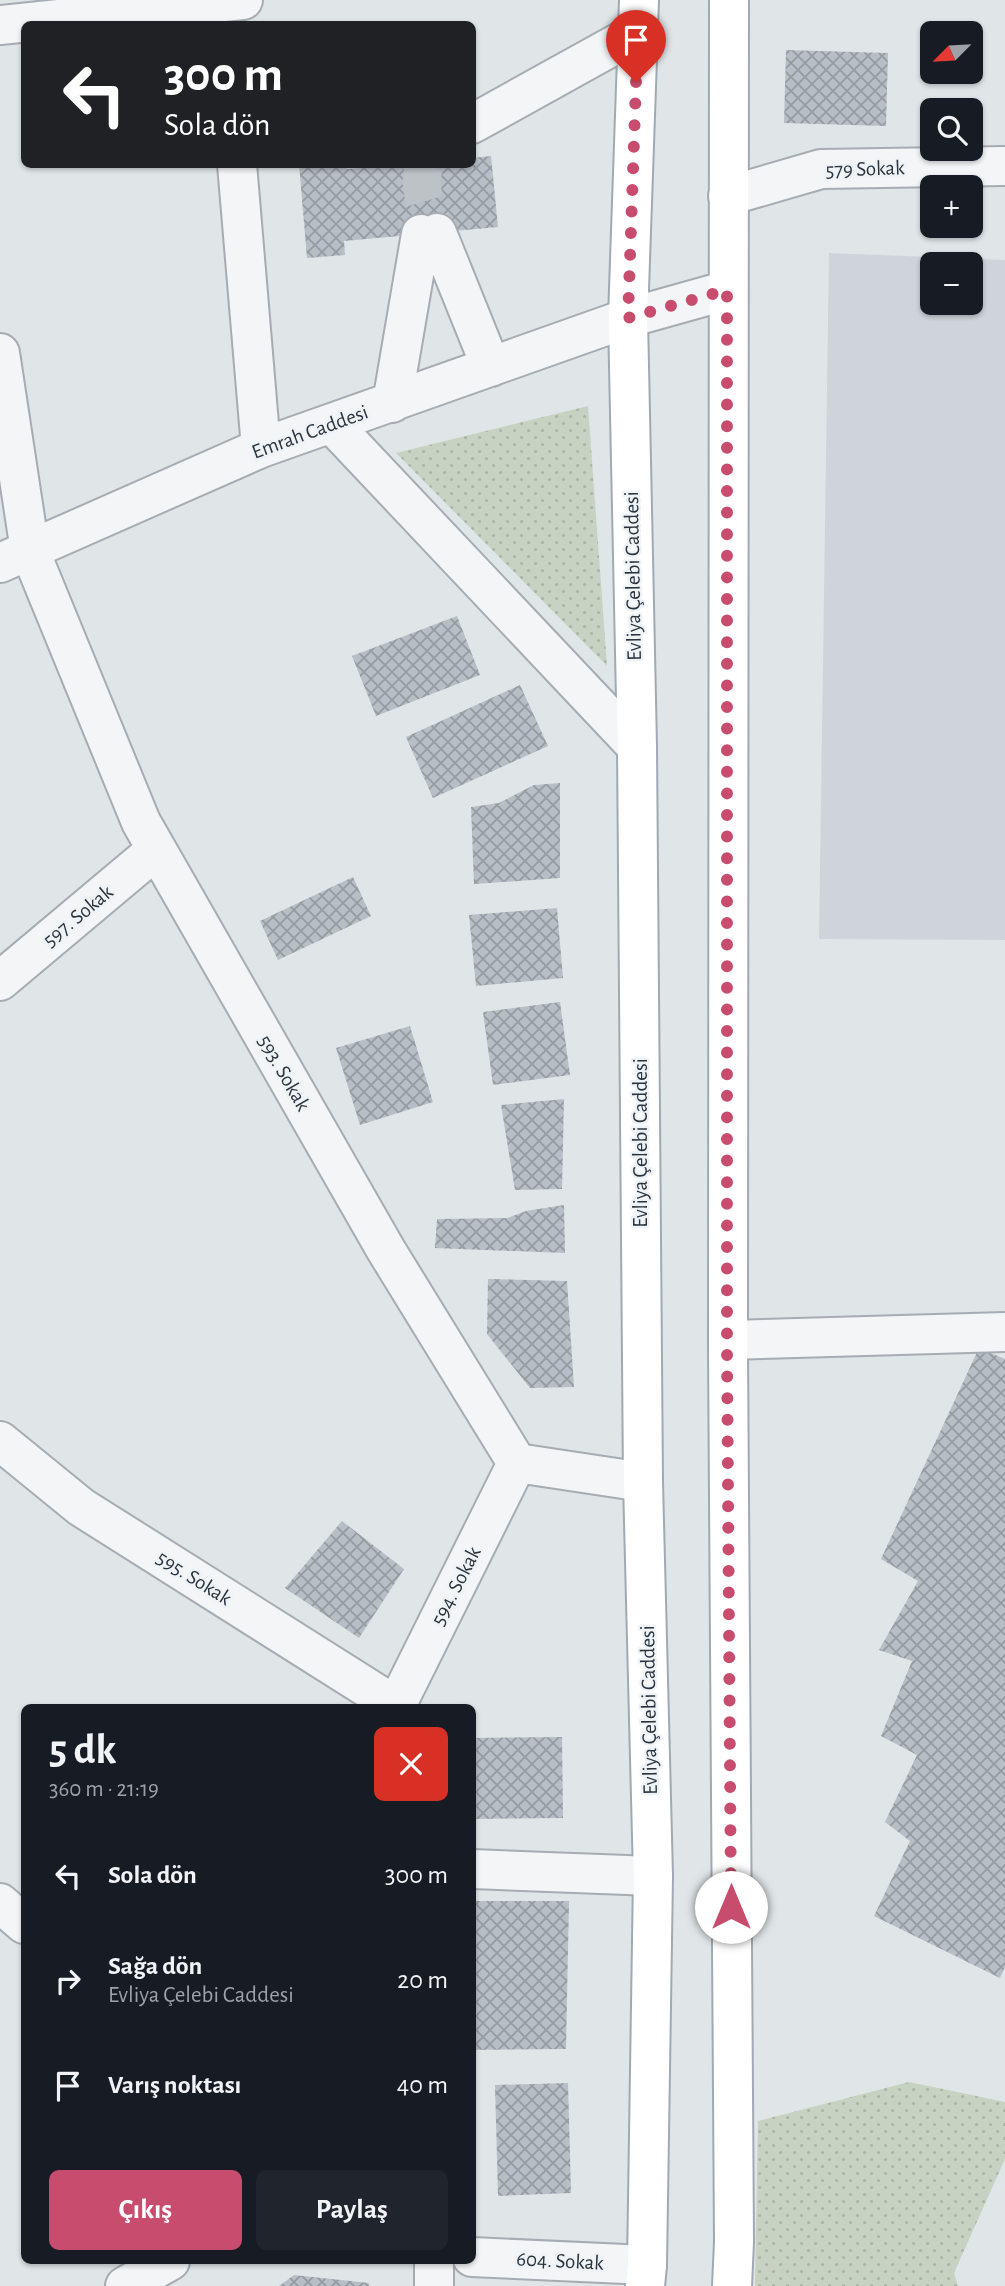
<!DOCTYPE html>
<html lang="tr">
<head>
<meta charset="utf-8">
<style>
  body { margin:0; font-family:"Alegreya Sans",sans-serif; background:#20242c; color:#f1f3f6; height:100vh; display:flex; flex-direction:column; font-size:26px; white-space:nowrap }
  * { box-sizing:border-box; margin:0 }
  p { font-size:23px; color:#9ea1a6 }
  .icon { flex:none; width:38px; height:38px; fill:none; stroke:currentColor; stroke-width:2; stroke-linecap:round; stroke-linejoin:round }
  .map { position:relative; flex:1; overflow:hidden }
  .panel { position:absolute; left:21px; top:1704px; width:455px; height:560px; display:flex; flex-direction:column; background:#171b24; border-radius:10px; box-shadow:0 2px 5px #0004 }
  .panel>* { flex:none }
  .hud { position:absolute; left:21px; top:21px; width:455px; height:147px; border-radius:10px; box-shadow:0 2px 5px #0004; background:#202124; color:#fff; overflow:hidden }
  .needle { width:46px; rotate:246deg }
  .fabs { position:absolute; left:920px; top:21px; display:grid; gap:14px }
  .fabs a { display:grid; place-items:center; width:63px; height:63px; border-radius:10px; background:#171b24; box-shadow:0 2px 5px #0004; font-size:35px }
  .pin { position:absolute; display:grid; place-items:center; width:60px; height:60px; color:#fff; margin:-72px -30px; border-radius:50% 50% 50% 0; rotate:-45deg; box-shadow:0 0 7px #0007 }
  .pin .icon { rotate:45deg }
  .me { position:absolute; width:77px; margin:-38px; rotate:0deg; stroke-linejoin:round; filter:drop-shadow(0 0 5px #0008) }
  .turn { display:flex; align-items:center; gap:24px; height:147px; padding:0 28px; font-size:32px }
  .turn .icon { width:91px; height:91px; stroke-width:2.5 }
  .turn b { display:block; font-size:49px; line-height:60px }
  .round { display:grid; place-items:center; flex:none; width:74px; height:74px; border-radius:10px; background:#20242c }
  .headline { display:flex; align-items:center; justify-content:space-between; height:119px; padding:0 28px }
  h1 { font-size:42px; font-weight:700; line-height:52px }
  .primary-button { display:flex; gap:14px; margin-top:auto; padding:14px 28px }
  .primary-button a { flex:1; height:80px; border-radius:10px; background:#c74c6e; color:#fff; font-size:28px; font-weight:700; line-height:80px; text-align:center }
  .primary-button a+a { background:#20242c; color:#f1f3f6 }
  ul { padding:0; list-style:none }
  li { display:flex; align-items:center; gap:21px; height:105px; padding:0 28px }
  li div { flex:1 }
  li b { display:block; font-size:26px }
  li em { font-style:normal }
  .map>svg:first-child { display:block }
  .built { fill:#ced4da; fill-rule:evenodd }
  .green { fill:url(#green-dots) }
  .building { fill:url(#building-cross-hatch) }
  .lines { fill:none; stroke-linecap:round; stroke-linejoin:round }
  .minor-tunnel { stroke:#bcc2c6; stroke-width:38; stroke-dasharray:38 19; stroke-linecap:butt }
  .minor-casing { stroke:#a6acb2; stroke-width:42 }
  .major-casing { stroke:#a0aab3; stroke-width:42 }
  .minor { stroke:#f3f5f7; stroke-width:38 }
  .major { stroke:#fff; stroke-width:38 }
  .route { stroke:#c74c6e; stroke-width:12; stroke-dasharray:0 21.6 }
  .labels { text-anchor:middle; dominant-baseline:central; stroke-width:5; stroke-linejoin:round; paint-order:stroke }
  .street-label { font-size:21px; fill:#2a343f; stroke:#f0f3f6 }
</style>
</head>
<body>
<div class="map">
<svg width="1005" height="2286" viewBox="0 0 1005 2286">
  <defs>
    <pattern id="green-dots" width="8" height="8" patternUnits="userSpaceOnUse" patternTransform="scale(1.75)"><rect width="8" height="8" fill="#c8d2c2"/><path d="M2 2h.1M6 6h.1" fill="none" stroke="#acb5a8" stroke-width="1.8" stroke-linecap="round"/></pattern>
    <pattern id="building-cross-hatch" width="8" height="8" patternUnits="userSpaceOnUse" patternTransform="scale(1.75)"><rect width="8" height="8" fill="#b8bec5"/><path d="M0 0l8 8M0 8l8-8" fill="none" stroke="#969ba1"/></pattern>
  </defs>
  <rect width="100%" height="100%" fill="#e0e5e8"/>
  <!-- built -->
  <path class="built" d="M829 253 1005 260V940L819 939ZM933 264H971V303H933Z"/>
  <!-- green -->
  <path class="green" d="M588 406 607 666 396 453Z
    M909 2082 1005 2102V2159L954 2273 958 2286H755L758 2121Z"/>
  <!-- building -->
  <path class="building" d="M786 50 888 53 886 126 784 123Z
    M491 156 498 227 344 241 345 255 307 258 299 164H347V169L398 164H472V158Z
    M457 616 480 675 376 716 352 656Z
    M520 685 548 746 433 798 406 737Z
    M560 783V878L474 884 471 807 499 803 534 785Z
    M353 877 371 916 278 960 260 921Z
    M557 908 563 978 476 986 469 915Z
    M560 1002 570 1075 493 1085 483 1012Z
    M410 1026 433 1102 360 1125 336 1048Z
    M564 1099 562 1189 515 1190 501 1105Z
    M564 1205 565 1253 435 1248 437 1219 507 1218 526 1211Z
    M488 1279 567 1281 574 1387 530 1388 487 1334Z
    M979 1348 1005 1359V1967L1000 1978 874 1916 910 1841 885 1822 917 1755 881 1736 912 1661 879 1650 918 1581 881 1559Z
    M342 1521 404 1569 359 1638 285 1588Z
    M562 1737 563 1818 472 1819V1738Z
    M472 1901H569L566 2049 472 2050Z
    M568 2083 571 2193 498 2196 495 2085Z
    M294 2275 369 2283V2286H279Z"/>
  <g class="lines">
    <!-- minor-tunnel -->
    <path class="minor-tunnel" d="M425 164C416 187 428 211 437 233"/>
    <defs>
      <path id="minor" d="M0 25 243 0
        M472 124 638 32
        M237 164 261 448
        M728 196 821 169 1005 166
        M437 233 491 367
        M0 353 30 551 141 822 386 1250 517 1463 643 1482
        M392 403 421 234
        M332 424 637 747
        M0 563 261 448 628 318 728 290
        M0 981 156 850
        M728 1340 1005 1332
        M0 1441 81 1507 396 1706
        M395 1708 517 1463
        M472 1869 653 1876
        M0 1903 24 1924
        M472 2257 647 2265
        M125 2286 170 2261
        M434 2286V2261"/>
      <path id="major" d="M639 0 628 318 637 747 643 1482 653 1876 647 2265 645 2286
        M729 0 728 1348 734 2242 732 2286"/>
    </defs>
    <!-- minor casing -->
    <use href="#minor" class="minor-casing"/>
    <!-- major casing -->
    <use href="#major" class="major-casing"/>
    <!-- minor -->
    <use href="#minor" class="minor"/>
    <!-- major -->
    <use href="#major" class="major"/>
  </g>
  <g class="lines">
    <!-- route -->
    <path class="route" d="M636 82 628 318 727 290V1348L731 1907"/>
  </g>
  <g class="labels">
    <!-- street labels -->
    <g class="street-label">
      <text transform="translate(865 169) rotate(-2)">579 Sokak</text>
      <text transform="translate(310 432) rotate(-20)">Emrah Caddesi</text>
      <text transform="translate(633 576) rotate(-91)">Evliya Çelebi Caddesi</text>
      <text transform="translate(78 916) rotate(-40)">597. Sokak</text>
      <text transform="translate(284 1073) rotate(60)">593. Sokak</text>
      <text transform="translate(640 1143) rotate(-90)">Evliya Çelebi Caddesi</text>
      <text transform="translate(194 1578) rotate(32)">595. Sokak</text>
      <text transform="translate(456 1586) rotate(-63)">594. Sokak</text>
      <text transform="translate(649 1710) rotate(-91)">Evliya Çelebi Caddesi</text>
      <text transform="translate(560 2261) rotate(3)">604. Sokak</text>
    </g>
  </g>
</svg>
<div class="fabs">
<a><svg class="needle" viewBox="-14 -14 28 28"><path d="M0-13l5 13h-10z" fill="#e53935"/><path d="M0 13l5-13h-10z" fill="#9ea1a6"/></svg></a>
<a><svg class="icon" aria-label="search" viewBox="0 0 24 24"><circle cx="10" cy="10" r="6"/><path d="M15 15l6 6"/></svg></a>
<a>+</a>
<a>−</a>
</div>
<div class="pin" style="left:636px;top:82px;background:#d93025"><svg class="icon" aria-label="arrive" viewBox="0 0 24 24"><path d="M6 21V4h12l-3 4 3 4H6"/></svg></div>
<svg class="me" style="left:731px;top:1907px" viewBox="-20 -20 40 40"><circle r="19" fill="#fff"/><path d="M0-13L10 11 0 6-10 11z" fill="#c74c6e"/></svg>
<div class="hud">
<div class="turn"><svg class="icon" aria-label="left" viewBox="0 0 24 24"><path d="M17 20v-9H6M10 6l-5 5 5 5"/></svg><div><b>300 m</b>Sola dön</div></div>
</div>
<section class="panel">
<div class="headline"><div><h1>5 dk</h1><p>360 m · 21:19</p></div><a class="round" style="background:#d93025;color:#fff"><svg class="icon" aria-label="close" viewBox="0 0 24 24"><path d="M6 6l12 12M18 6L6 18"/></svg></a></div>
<ul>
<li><svg class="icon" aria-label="left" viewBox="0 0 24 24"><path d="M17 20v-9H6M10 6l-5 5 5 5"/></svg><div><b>Sola dön</b></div><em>300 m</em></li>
<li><svg class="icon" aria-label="right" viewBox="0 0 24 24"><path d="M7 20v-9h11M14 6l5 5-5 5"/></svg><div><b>Sağa dön</b><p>Evliya Çelebi Caddesi</p></div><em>20 m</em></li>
<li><svg class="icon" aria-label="arrive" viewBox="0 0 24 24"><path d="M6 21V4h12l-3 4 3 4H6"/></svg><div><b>Varış noktası</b></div><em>40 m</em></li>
</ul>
<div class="primary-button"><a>Çıkış</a><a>Paylaş</a></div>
</section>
</div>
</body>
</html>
